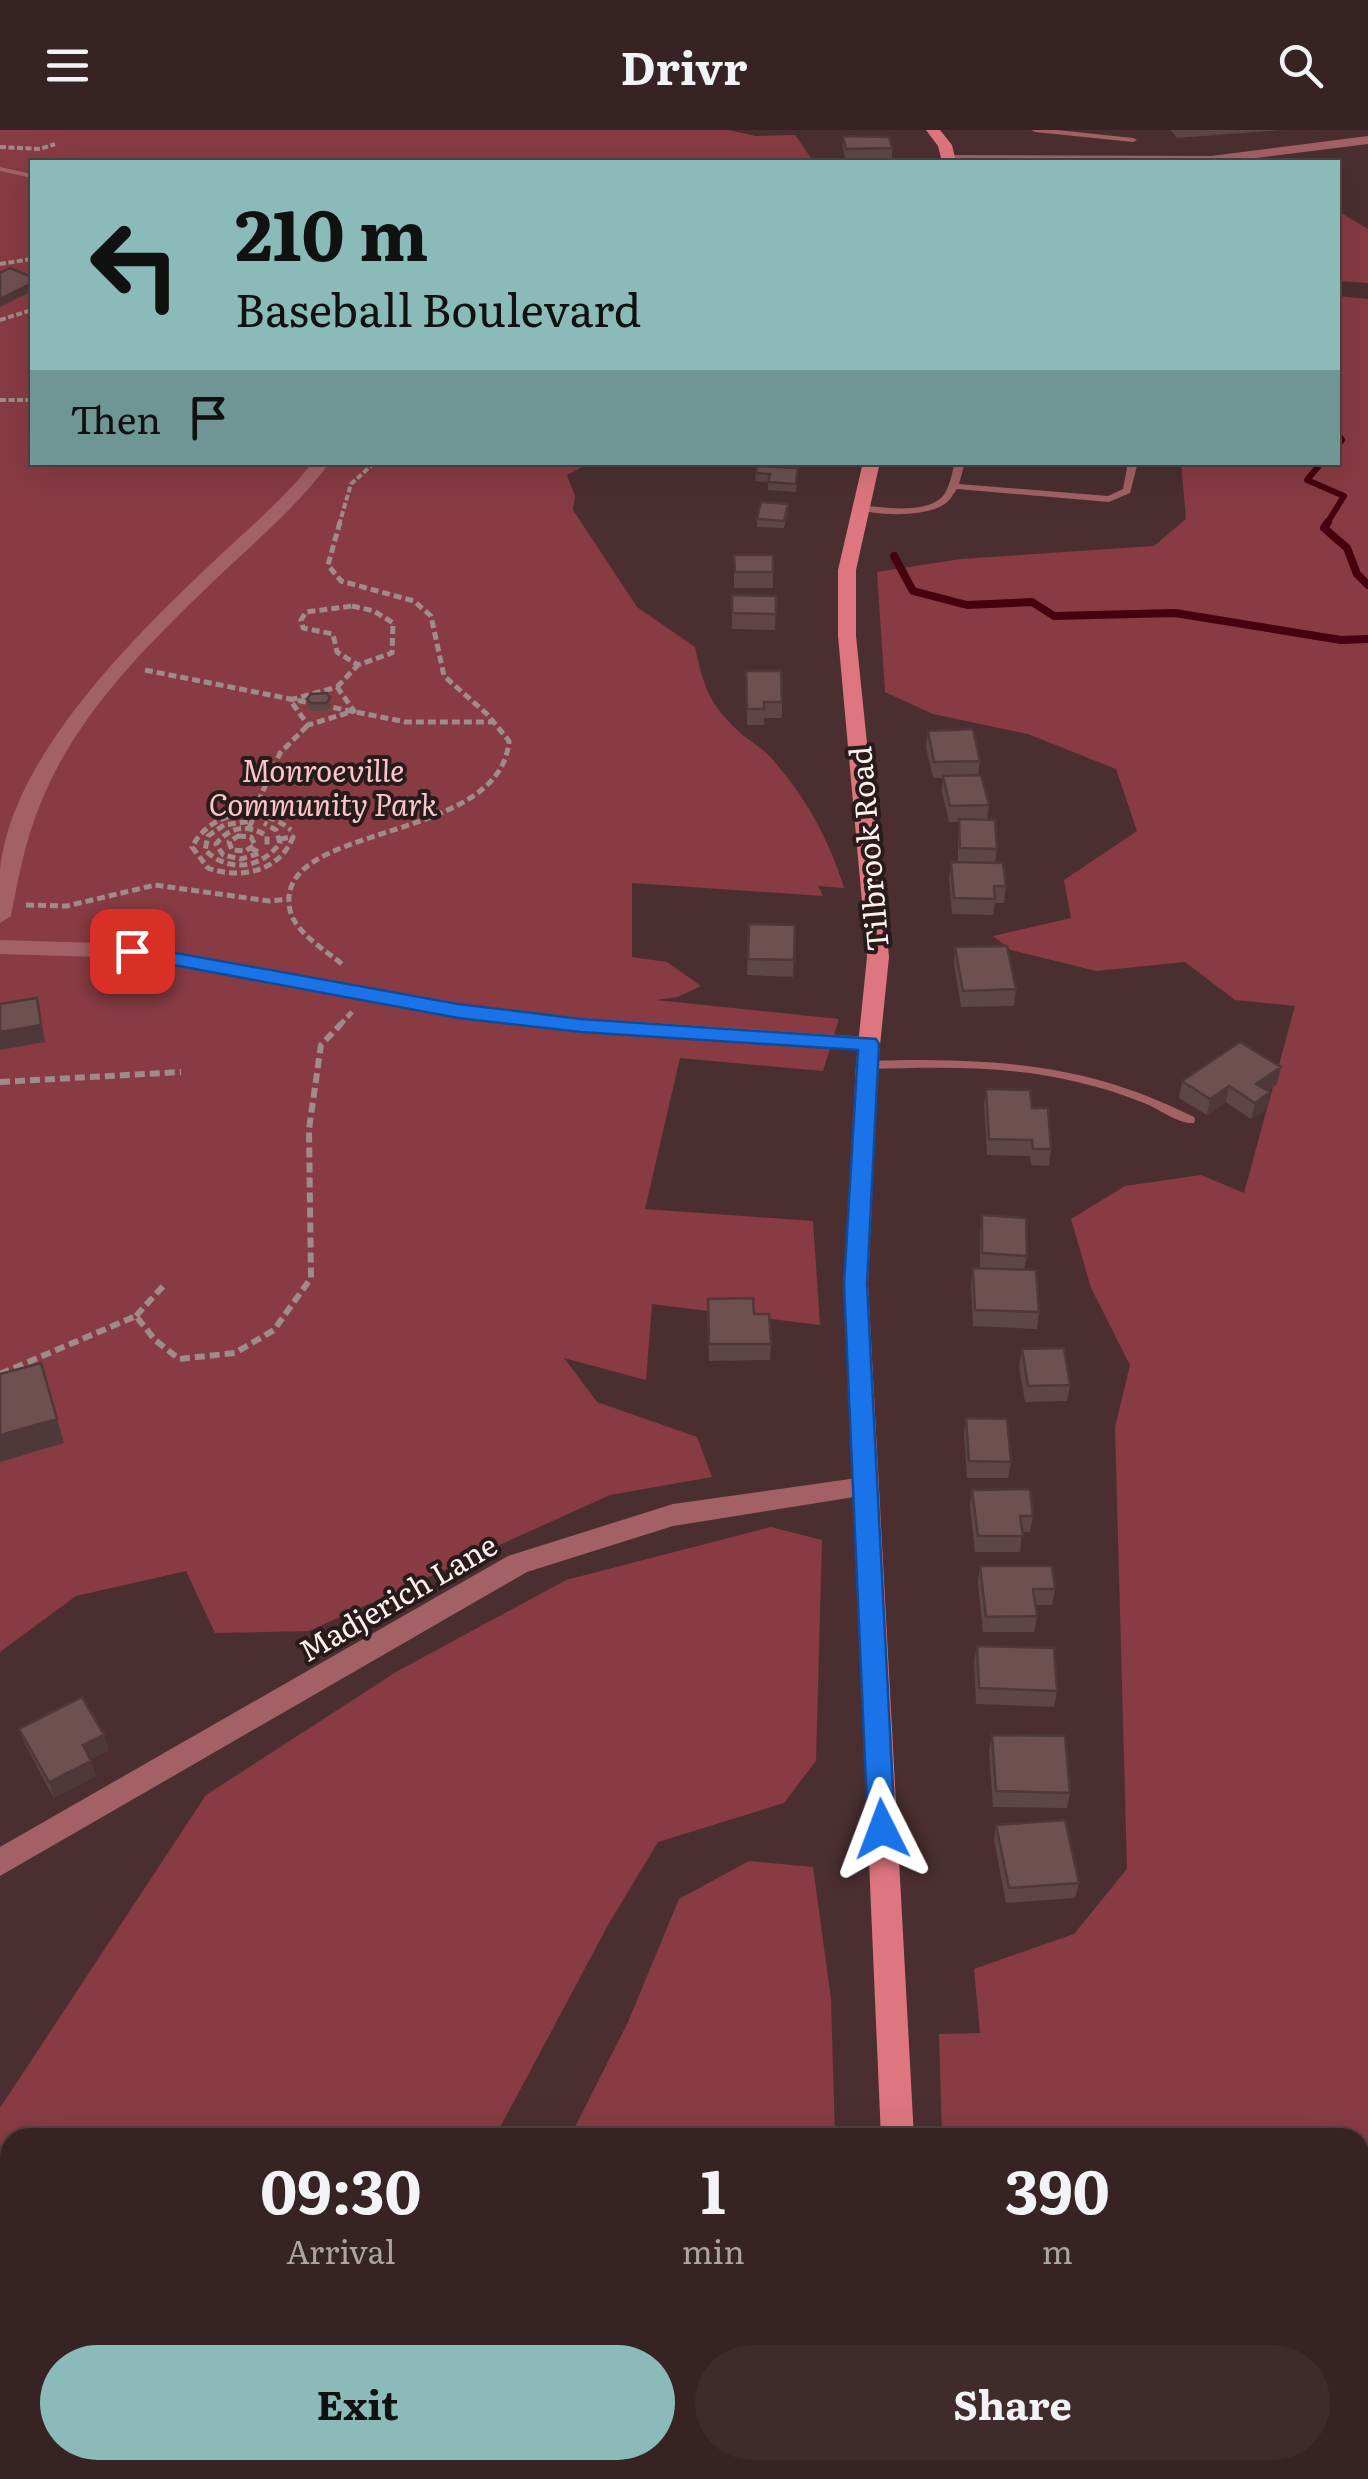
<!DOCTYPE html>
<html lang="en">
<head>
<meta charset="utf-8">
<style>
  body { margin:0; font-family:Literata,serif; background:#3f2b2c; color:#f1f3f6; height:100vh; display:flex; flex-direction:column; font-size:38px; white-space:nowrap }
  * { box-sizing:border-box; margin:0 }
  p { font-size:32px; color:#aba4a6 }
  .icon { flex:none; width:55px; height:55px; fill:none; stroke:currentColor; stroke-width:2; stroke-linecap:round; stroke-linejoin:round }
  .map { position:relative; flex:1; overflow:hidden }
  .drawer { position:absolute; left:0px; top:1998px; width:1370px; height:352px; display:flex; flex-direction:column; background:#382324; border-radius:30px 30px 0 0; box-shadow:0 10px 40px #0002,0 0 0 2px #524041 }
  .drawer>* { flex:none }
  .banner { position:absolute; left:30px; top:30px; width:1310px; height:305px; border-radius:0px; box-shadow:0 10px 40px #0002,0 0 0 2px #524041; background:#8bbbb9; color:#111; overflow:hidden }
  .pin { position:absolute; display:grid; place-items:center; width:85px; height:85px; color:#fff; margin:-42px; border-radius:20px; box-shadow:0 5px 15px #0006 }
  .me { position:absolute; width:110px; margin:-55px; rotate:357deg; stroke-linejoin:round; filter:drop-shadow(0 0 8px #0008) }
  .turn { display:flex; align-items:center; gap:35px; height:210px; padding:0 40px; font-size:45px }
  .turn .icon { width:130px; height:130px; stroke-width:2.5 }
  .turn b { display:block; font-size:70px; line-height:85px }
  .then { display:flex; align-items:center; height:95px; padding:0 40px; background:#0003; gap:20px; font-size:38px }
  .eta { display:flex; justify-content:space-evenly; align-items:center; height:170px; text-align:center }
  .eta b { font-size:60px; font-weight:700; line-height:70px }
  .primary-button { display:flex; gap:20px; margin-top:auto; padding:20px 40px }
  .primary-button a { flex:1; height:115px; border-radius:60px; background:#8bbbb9; color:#111; font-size:40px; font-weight:700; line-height:115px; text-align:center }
  .primary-button a+a { background:#3f2b2c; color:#f1f3f6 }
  header { display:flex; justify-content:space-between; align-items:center; height:130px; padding:0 40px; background:#382324; font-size:45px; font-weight:700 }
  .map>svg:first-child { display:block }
  .green { fill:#883b43 }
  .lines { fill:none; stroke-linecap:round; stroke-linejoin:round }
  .stream-far1 { stroke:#46000f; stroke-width:6 }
  .stream { stroke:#46000f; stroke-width:8 }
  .path-far2 { stroke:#a08a8a; stroke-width:4; stroke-dasharray:6 2.5; stroke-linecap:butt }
  .path-far1 { stroke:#a08a8a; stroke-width:5; stroke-dasharray:8 4; stroke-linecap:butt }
  .path { stroke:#a08a8a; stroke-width:6; stroke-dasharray:10 5; stroke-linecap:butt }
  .lane { fill:#a36166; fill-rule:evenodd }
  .street { fill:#a36166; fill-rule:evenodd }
  .secondary { fill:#dd767e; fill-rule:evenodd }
  .wall { fill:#5f4546 }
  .shaded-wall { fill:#4e3839 }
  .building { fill:#6f5051; stroke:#4e3839; stroke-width:2.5 }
  .route { fill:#1a73e8; stroke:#114b97; stroke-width:2.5 }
  .labels { text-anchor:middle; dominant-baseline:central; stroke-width:8; stroke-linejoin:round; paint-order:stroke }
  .park-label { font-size:30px; font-style:italic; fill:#fcc5c7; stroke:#281b1c }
  .street-label { font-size:30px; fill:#ffefef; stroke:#281b1c }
</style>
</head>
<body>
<header><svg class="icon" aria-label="menu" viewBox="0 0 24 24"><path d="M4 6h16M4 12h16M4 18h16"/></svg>Drivr<svg class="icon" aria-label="search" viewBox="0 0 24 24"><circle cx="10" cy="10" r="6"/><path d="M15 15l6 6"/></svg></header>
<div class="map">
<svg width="1368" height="2349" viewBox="0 0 1368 2349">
  <rect width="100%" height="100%" fill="#4b2f30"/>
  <!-- green -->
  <path class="green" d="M0 0H728L756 6 795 5 814 32H32V332L630 333 582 337 567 345 575 366 573 380 637 477 695 517C703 554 708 572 736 599 747 610 762 617 772 629 805 666 830 711 844 758L818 756 823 766 632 753V827L667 832 701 856 678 867 656 870 839 889 823 941 680 928 645 1079 813 1091 820 1195 652 1174 646 1250 564 1228 597 1272 697 1307 712 1347 610 1365 309 1501 215 1503 186 1441 76 1466 0 1522Z
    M1338 81 1368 99V153L1338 151Z
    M1338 166 1368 169V2349H951V2340H1360V2008L942 2007 939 1904 980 1903 974 1839 1074 1804 1127 1739 1115 1297 1130 1235 1091 1158 1071 1089 1125 1056 1201 1045 1244 1063 1295 876 1235 870 1185 832 1096 841 1011 820 993 806 1071 788 1064 750 1137 701 1116 639 1028 604 933 584 885 562 877 442 961 429 1154 416 1186 389 1181 333 1338 332Z
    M771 1397 822 1410 816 1631 784 1673 658 1712 608 1795 495 2007 10 2008V2340H839V2349H0V1978L206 1665 396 1542 566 1450Z
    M749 1731 813 1737 831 1869 835 2007H570L628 1892 679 1769Z"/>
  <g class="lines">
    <!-- stream-far1 -->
    <path class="stream-far1" d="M1338 304 1342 310 1338 315
      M1322 332 1307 350 1344 366 1326 395"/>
    <!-- stream -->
    <path class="stream" d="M1328 392 1324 398 1347 418 1357 444 1368 455
      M894 426 913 461 967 475 1032 472 1054 486 1175 483 1341 510 1368 509"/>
    <!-- path-far2 -->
    <path class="path-far2" d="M0 17 40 19 55 14
      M0 134 32 129
      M0 190 32 180
      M0 270H32
      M339 395 351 354 375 332"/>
    <!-- path-far1 -->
    <path class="path-far1" d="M340 392 328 435 341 451 414 471 431 486 444 546 488 585 509 611C500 716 271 691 290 780 295 803 327 821 343 835
      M352 476 374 481 393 493 392 523 358 535 337 522 333 504 303 498 301 490 306 482Z
      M145 540 406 592H492
      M337 557 358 535
      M337 557 354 581 308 595 290 570Z
      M253 683 280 623 308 595
      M249 698 252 691 224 695 208 706 205 720C228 743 261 739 280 713L276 700 264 693
      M238 706 251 707 255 715 245 721 232 720 229 712Z
      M280 709 293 707C280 741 241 750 208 738L192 717C211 680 260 674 291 700
      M251 718 260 723 241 729 223 725 216 714C230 696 248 694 267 706V716
      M26 775 67 776 155 755 269 771 289 769
      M339 896 352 882"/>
    <!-- path -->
    <path class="path" d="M0 952 181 942
      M136 1186 165 1154
      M0 1244 136 1186 155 1210 179 1229 235 1223 274 1200 311 1148 309 999 321 915 341 894"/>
    <!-- lane -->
    <path class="lane" d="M1031 0H1057L1133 8 1137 10 1133 12 1035 2Z
      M0 37 32 44V48L0 41Z
      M955 332H965L959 354 1108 366 1123 359 1128 332H1138L1130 363 1109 372 957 359C953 364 951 369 946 373 927 388 874 386 854 378L859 375C881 377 931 386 945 363 950 355 952 343 955 332Z
      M908 930C1016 930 1096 938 1194 987L1195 990 1194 993C1177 994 1160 979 1144 973 1122 964 1100 957 1077 952 1009 935 937 937 867 939L861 935 867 931Z"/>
    <!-- street -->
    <path class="street" d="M1368 6V14L1224 32H946L942 29 949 25 1211 26Z
      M313 332H330C298 376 257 410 218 447 149 513 75 585 40 675 25 711 18 749 11 786L0 793C0 775 0 756 0 739 12 625 136 505 215 430 249 398 284 369 313 332Z
      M0 810 132 814 459 874 581 888 869 907 880 914 869 921 581 902 459 888 132 828 0 824Z
      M864 1347 873 1350 877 1357 873 1364 673 1396 527 1442 0 1746V1717L508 1426 673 1374Z"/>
    <!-- secondary -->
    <path class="secondary" d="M926 0H940L952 15 956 32H942L938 16Z
      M863 332H880L856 440V506L889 827 878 935 868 1154 914 2008H881L844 1154 856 935 867 827 838 506V440Z
      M882 2340H918V2349H882Z"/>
  </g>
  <!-- wall -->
  <path class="wall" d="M1171 0H1282L1177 8Z
    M843 6 892 18V32H846L843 19Z
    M798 338 796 362 768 360V352L755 351 756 343Z
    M788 381 784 398 757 397V389Z
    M734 425H773V458H734Z
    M732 465 776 466 775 500 732 499Z
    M746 541 782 572V588H764V595H747Z
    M327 563 331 576 327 581H311L308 577 307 569Z
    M928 601 980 631 978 645 989 675 987 690 997 719 995 733 1006 756 1004 773H995L993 785 952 784 949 748 951 732H958V692H949L942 662 943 648H933L926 617Z
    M749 794 795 795 793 847 747 845Z
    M955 817 1016 859 1014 876 961 877 954 833Z
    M1281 937 1277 954 1267 961 1270 962 1266 979 1251 989 1226 972 1207 985 1179 968 1182 951Z
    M986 959 1032 978 1051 1019 1049 1036 1031 1035 1030 1026 987 1025 984 975Z
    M982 1085 1027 1126 1024 1140 1039 1182 1037 1199 973 1196 971 1154 973 1138H980V1102Z
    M754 1184 771 1214 770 1230 709 1231 708 1185Z
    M1022 1219 1070 1255 1067 1271 1025 1272 1019 1236Z
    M966 1288 1011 1332 1008 1348H967L964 1304Z
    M972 1360 1033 1386 1030 1402H1022L1020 1422H975L970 1376Z
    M980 1436 1055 1459 1052 1475H1035L1037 1486 1034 1502H983L978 1452Z
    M977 1516 1057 1561 1054 1577 976 1574 974 1532Z
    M19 1599 109 1620 90 1630 96 1646 54 1668 25 1614Z
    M992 1605 1070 1663 1067 1678 993 1677 989 1620Z
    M996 1695 1079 1753 1075 1768 1006 1773 994 1710Z"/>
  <!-- shaded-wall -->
  <path class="shaded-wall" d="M32 153V161L0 177V169Z
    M37 868 45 912 0 920V902Z
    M1281 937 1277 954 1253 971 1256 954Z
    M1229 956 1226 972 1207 985 1210 969Z
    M1270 962 1266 979 1251 989 1255 973Z
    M57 1289 64 1313 0 1332V1305Z
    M104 1605 109 1620 88 1631 83 1615Z
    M91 1631 96 1646 54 1668 49 1652Z"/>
  <!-- building -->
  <path class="building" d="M843 6 889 7 892 18 846 19Z
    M10 138 32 147V153L0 169V143Z
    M757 336 798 338 796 354 768 352 770 344 756 343Z
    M761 372 788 374 784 391 757 389Z
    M734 425H773V442H735Z
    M732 465 776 466V484L732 483Z
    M746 541H781L782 572H764V579H747Z
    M327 563 330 568 326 573H310L307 569 311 564Z
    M973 599 980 631 934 632 928 601Z
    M981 645 989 675 950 676 943 646Z
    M959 689 995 690 997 719 960 718Z
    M951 732 1003 733 1006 756H994L995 769 954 768Z
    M749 794 795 795 794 830 748 829Z
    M1007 816 1016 859 963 861 955 817Z
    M37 868 41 895 0 902V874Z
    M1240 912 1281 937 1256 954 1270 962 1255 973 1229 956 1210 969 1182 951Z
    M986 959 1030 960 1032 978H1048L1051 1019H1033L1032 1010 989 1009Z
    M982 1085 1026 1088 1027 1126 982 1123Z
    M973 1138 1036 1140 1039 1182 975 1180Z
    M753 1168 754 1184H769L771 1214H709L708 1169Z
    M1064 1218 1070 1255 1028 1256 1022 1219Z
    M41 1233 57 1289 0 1305V1244Z
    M966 1288 1007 1289 1011 1332 969 1331Z
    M1030 1359 1033 1386H1020L1023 1406H978L972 1360Z
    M980 1436H1052L1055 1459H1033L1037 1486 986 1487Z
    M977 1516 1054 1518 1057 1561 979 1558Z
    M82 1567 104 1605 83 1615 91 1631 49 1652 19 1599Z
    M992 1605 1065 1606 1070 1663 996 1661Z
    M1065 1690 1079 1753 1009 1758 996 1695Z"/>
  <!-- route -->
  <path class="route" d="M132 815 458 874 581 889 876 909 879 914 867 1154 895 1699 891 1707 882 1711 872 1707 868 1699 844 1154 858 920 581 902 458 888 125 826V817Z"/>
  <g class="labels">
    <!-- park labels -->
    <g class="park-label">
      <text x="323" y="639">Monroeville<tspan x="323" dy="34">Community Park</tspan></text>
    </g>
    <!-- street labels -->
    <g class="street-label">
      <text transform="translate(867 719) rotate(-95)">Tilbrook Road</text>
      <text transform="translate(397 1466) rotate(-30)">Madjerich Lane</text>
    </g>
  </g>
</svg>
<div class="pin" style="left:132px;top:821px;background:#d93025"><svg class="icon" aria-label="arrive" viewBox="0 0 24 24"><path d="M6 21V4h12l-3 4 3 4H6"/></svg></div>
<svg class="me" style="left:882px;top:1699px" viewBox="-20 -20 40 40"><path d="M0-17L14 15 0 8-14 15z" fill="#1a73e8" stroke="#fff" stroke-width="4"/></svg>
<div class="banner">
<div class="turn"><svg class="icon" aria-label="left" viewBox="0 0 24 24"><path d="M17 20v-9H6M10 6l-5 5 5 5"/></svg><div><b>210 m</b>Baseball Boulevard</div></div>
<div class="then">Then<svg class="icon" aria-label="arrive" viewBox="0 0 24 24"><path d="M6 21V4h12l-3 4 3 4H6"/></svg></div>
</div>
<section class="drawer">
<div class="eta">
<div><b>09:30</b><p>Arrival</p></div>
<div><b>1</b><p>min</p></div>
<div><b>390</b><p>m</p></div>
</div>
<div class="primary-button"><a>Exit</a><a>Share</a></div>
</section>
</div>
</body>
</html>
